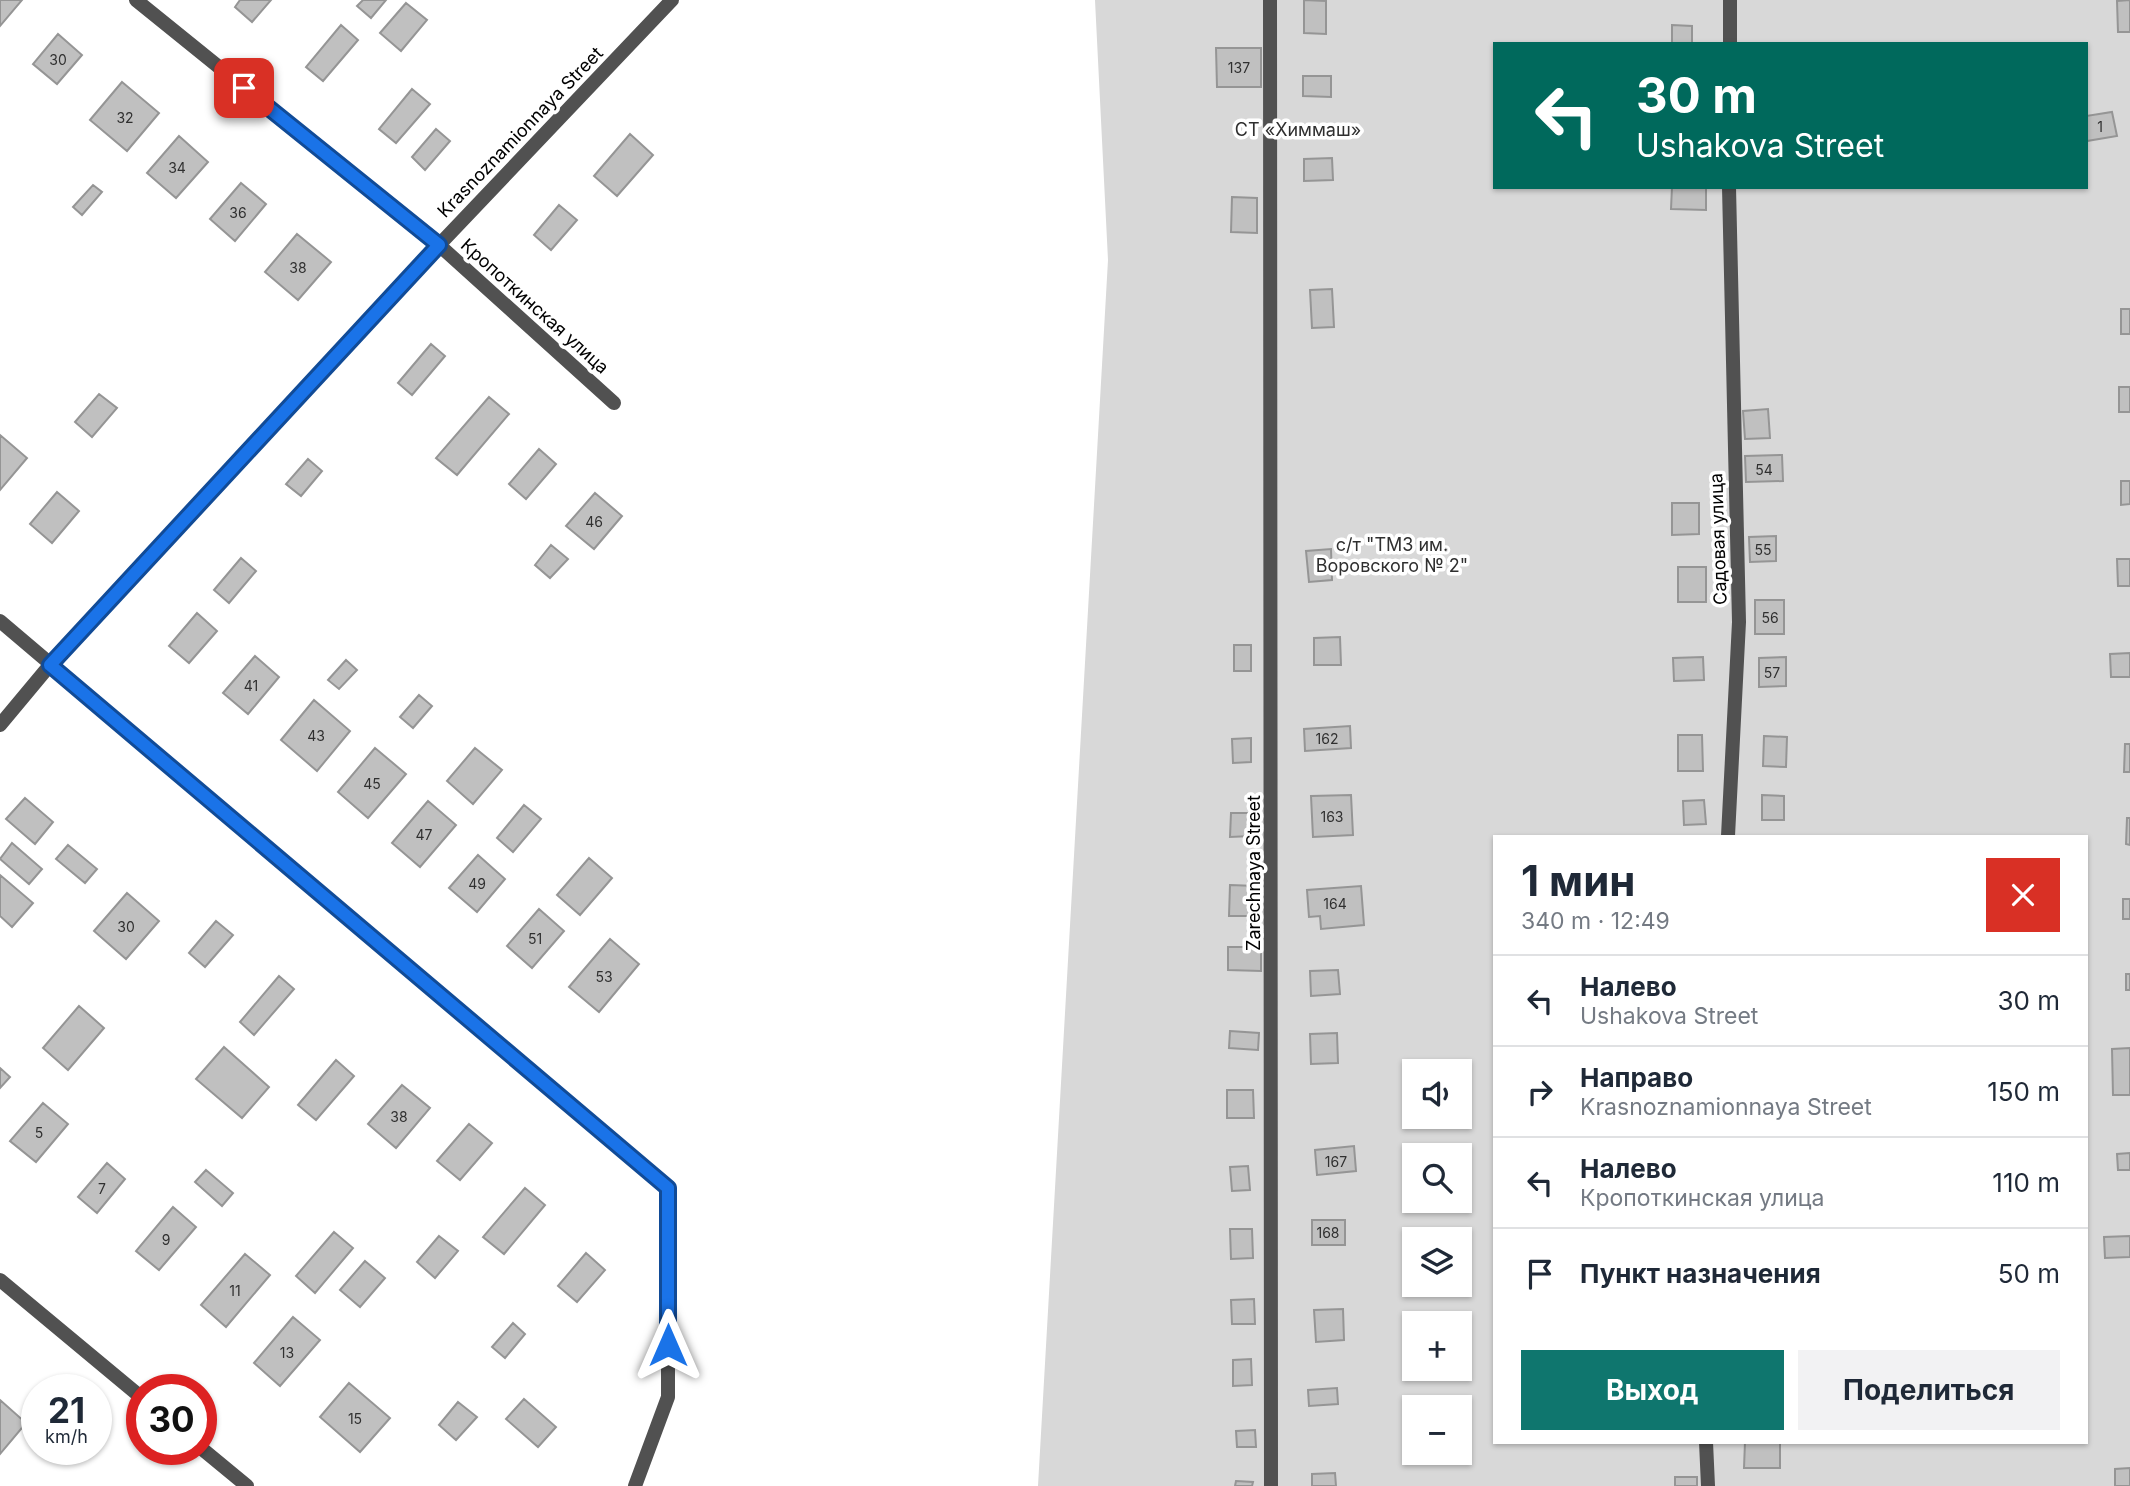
<!DOCTYPE html>
<html lang="ru">
<head>
<meta charset="utf-8">
<style>
  body { margin:0; font-family:Inter,sans-serif; background:#f2f2f3; color:#1f2937; height:100vh; display:flex; flex-direction:column; font-size:26px; white-space:nowrap }
  * { box-sizing:border-box; margin:0 }
  p { font-size:23px; color:#747a83 }
  .icon { flex:none; width:38px; height:38px; fill:none; stroke:currentColor; stroke-width:2; stroke-linecap:round; stroke-linejoin:round }
  .map { position:relative; flex:1; overflow:hidden }
  .details { position:absolute; left:1493px; top:835px; width:595px; height:609px; display:flex; flex-direction:column; background:#fff; border-radius:0px; box-shadow:0 2px 5px #0004 }
  .details>* { flex:none }
  .top-card { position:absolute; left:1493px; top:42px; width:595px; height:147px; border-radius:0px; box-shadow:0 2px 5px #0004; background:#00695c; color:#fff; overflow:hidden }
  .controls { position:absolute; left:1402px; top:1059px; display:grid; gap:14px }
  .controls a { display:grid; place-items:center; width:70px; height:70px; border-radius:0px; background:#fff; box-shadow:0 2px 5px #0004; font-size:35px }
  .speed { position:absolute; left:21px; top:1374px; display:flex; gap:14px; font-size:35px; font-weight:700; text-align:center }
  .speed>* { display:grid; place-content:center; width:91px; height:91px; border-radius:50%; background:#fff; box-shadow:0 2px 5px #0004; line-height:1 }
  .speed small { font-size:18px; font-weight:400 }
  .speed .limit { border:10px solid #d22; background:#fff; color:#111 }
  .pin { position:absolute; display:grid; place-items:center; width:60px; height:60px; color:#fff; margin:-30px; border-radius:14px; box-shadow:0 4px 10px #0006 }
  .me { position:absolute; width:77px; margin:-38px; rotate:0deg; stroke-linejoin:round; filter:drop-shadow(0 0 5px #0008) }
  .turn { display:flex; align-items:center; gap:24px; height:147px; padding:0 28px; font-size:32px }
  .turn .icon { width:91px; height:91px; stroke-width:2.5 }
  .turn b { display:block; font-size:49px; line-height:60px }
  .round { display:grid; place-items:center; flex:none; width:74px; height:74px; border-radius:0px; background:#f2f2f3 }
  .summary { display:flex; align-items:center; justify-content:space-between; height:119px; padding:0 28px }
  h1 { font-size:42px; font-weight:700; line-height:52px }
  .button { display:flex; gap:14px; margin-top:auto; padding:14px 28px }
  .button a { flex:1; height:80px; border-radius:0px; background:#0f766e; color:#fff; font-size:28px; font-weight:700; line-height:80px; text-align:center }
  .button a+a { background:#f2f2f3; color:#1f2937 }
  ul { padding:0; list-style:none }
  li { display:flex; align-items:center; gap:21px; height:91px; padding:0 28px; border-top:2px solid #e0e1e3 }
  li div { flex:1 }
  li b { display:block; font-size:26px }
  li em { font-style:normal }
  .map>svg:first-child { display:block }
  .green { fill:#d8d8d8; fill-rule:evenodd }
  .building { fill:#c0c0c0; stroke:#959595; stroke-width:2 }
  .lines { fill:none; stroke-linecap:round; stroke-linejoin:round }
  .minor { stroke:#515151; stroke-width:14 }
  .route-casing { stroke:#114b97; stroke-width:18 }
  .route { stroke:#1a73e8; stroke-width:12 }
  .labels { text-anchor:middle; dominant-baseline:central; stroke-width:7; stroke-linejoin:round; paint-order:stroke }
  .number-label { font-size:14px; fill:#303030 }
  .park-label { font-size:18px; fill:#2f2f2f; stroke:#fff }
  .street-label { font-size:18px; fill:#000; stroke:#fff }
</style>
</head>
<body>
<div class="map">
<svg width="2130" height="1486" viewBox="0 0 2130 1486">
  <rect width="100%" height="100%" fill="#fff"/>
  <!-- green -->
  <path class="green" d="M1095 0H2130V1486H1038L1108 260ZM1494 44H2086V187H1494ZM1494 836H2086V1442H1494ZM1414 1071H1460V1116H1414ZM1414 1155H1460V1200H1414ZM1414 1239H1460V1284H1414ZM1414 1323H1460V1368H1414ZM1414 1407H1460V1452H1414Z"/>
  <!-- building -->
  <path class="building" d="M0 0H22L0 26Z
    M240 0H271L252 22 235 7Z
    M363 0H386L371 18 357 6Z
    M1304 0 1326 1V34L1304 33Z
    M2130 0V32H2118L2117 1Z
    M406 3 427 20 401 51 380 33Z
    M341 25 358 40 323 81 306 67Z
    M1672 25 1692 26V44H1672Z
    M58 34 82 55 57 84 33 64Z
    M1216 48H1261V87H1217Z
    M1303 76H1331V97L1303 96Z
    M122 82 159 113 127 151 90 120Z
    M412 89 430 104 396 143 379 129Z
    M2112 112 2117 136 2087 141 2086 116Z
    M436 129 450 141 425 170 412 157Z
    M630 134 653 155 617 196 594 176Z
    M179 136 208 162 176 198 147 173Z
    M1332 158 1333 180 1304 181V159Z
    M241 183 266 204 235 241 210 219Z
    M93 185 102 192 82 215 73 207Z
    M1672 187H1706V210L1671 209Z
    M1232 197 1257 198V233L1231 232Z
    M559 205 577 220 551 250 534 235Z
    M297 234 331 262 298 300 265 272Z
    M1332 289 1334 327 1312 328 1310 290Z
    M2121 309H2130V334H2121Z
    M431 344 445 356 412 395 398 383Z
    M2119 387H2130V412H2119Z
    M99 394 117 408 92 437 75 422Z
    M489 397 509 414 457 475 436 458Z
    M1768 409 1770 438 1745 439 1743 411Z
    M0 435 27 458 0 490Z
    M539 449 556 464 526 499 509 484Z
    M1782 455 1783 481 1746 482 1745 456Z
    M308 459 322 471 301 496 286 484Z
    M2121 481H2130V504L2121 505Z
    M57 492 79 511 52 543 30 524Z
    M595 493 622 516 594 549 566 526Z
    M1672 503H1699V534L1672 535Z
    M1776 536V561L1750 562 1749 537Z
    M551 545 568 559 550 578 535 565Z
    M1331 549 1332 580 1309 582 1306 551Z
    M241 558 256 571 229 603 214 590Z
    M2117 559H2130V586H2118Z
    M1678 567H1706V602H1678Z
    M1755 600H1784V634H1755Z
    M197 613 217 631 189 663 169 646Z
    M1340 637 1341 665H1314V638Z
    M1234 645H1251V671H1234Z
    M2130 653V677H2111L2110 654Z
    M255 656 279 677 248 714 223 693Z
    M1703 657 1704 680 1674 681 1673 658Z
    M1786 657V686L1759 687V658Z
    M346 660 357 670 339 689 328 680Z
    M419 695 432 706 413 728 400 717Z
    M314 700 350 731 317 771 281 740Z
    M1350 726 1351 748 1305 751 1304 729Z
    M1678 735H1702L1703 771H1678Z
    M1764 736 1787 737 1786 767 1763 766Z
    M1251 738V762L1233 763 1232 739Z
    M2125 744H2130V772H2124Z
    M375 748 406 774 368 818 338 792Z
    M475 748 502 770 473 804 447 781Z
    M1351 795 1353 835 1313 837 1311 796Z
    M1762 795 1784 796V820H1762Z
    M25 798 53 822 35 844 6 819Z
    M1704 800 1706 824 1684 825 1683 801Z
    M428 801 456 825 420 867 392 843Z
    M524 805 541 819 513 852 497 838Z
    M1231 813H1251V836L1230 837Z
    M2127 818H2130V845L2126 844Z
    M12 843 42 869 29 884 0 859Z
    M68 845 97 869 85 883 56 859Z
    M478 855 505 879 477 912 449 888Z
    M589 858 612 878 580 915 557 895Z
    M0 875 33 903 12 927 0 916Z
    M1230 885 1256 886V916H1229Z
    M1361 886 1364 925 1321 929 1320 916 1309 917 1307 890Z
    M127 893 159 921 126 959 94 931Z
    M2123 899H2130V919H2123Z
    M539 909 564 931 532 968 507 946Z
    M216 921 233 935 205 967 189 953Z
    M610 939 639 964 599 1012 569 987Z
    M1228 947H1261V971L1228 970Z
    M1338 970 1340 994 1311 996 1310 971Z
    M2126 974H2130V990H2126Z
    M279 976 294 989 254 1035 240 1022Z
    M79 1006 104 1028 68 1070 43 1048Z
    M1230 1031 1259 1033 1258 1050 1229 1048Z
    M1337 1033 1338 1063 1311 1064 1310 1034Z
    M224 1047 269 1087 242 1118 196 1079Z
    M2130 1048V1095H2113L2112 1049Z
    M336 1060 354 1076 316 1120 298 1105Z
    M0 1068 10 1077 0 1088Z
    M402 1085 430 1108 396 1148 368 1124Z
    M1227 1090H1253L1254 1118H1227Z
    M43 1103 68 1124 36 1162 10 1141Z
    M469 1124 492 1143 460 1180 437 1161Z
    M1354 1146 1356 1171 1317 1175 1315 1150Z
    M2130 1153V1170H2118L2117 1154Z
    M107 1163 125 1179 97 1213 78 1197Z
    M1248 1166 1250 1190 1232 1191 1230 1167Z
    M206 1170 233 1193 222 1206 195 1182Z
    M525 1188 545 1205 504 1254 483 1237Z
    M173 1207 196 1227 159 1270 136 1251Z
    M1312 1220H1345V1245H1312Z
    M1230 1229H1252L1253 1258 1231 1259Z
    M334 1232 353 1248 315 1293 296 1276Z
    M439 1236 458 1251 435 1278 417 1262Z
    M2130 1236V1257L2105 1258 2104 1237Z
    M586 1253 605 1270 577 1302 558 1286Z
    M245 1254 270 1275 226 1327 201 1305Z
    M365 1261 385 1278 360 1307 340 1290Z
    M1254 1299 1255 1324H1232L1231 1300Z
    M1343 1309 1344 1340 1316 1342 1314 1310Z
    M293 1317 320 1340 280 1386 254 1363Z
    M513 1323 525 1334 505 1358 492 1347Z
    M1251 1359 1252 1385 1233 1386V1360Z
    M349 1383 390 1418 360 1452 320 1417Z
    M1337 1388 1338 1404 1309 1406 1308 1390Z
    M524 1399 556 1427 538 1447 506 1419Z
    M0 1400 26 1423 0 1454Z
    M458 1402 477 1417 456 1440 439 1425Z
    M1255 1430 1256 1447H1237L1236 1431Z
    M1745 1442H1780V1468H1744Z
    M2130 1468V1486H2115V1469Z
    M1335 1473 1336 1486H1312V1474Z
    M1675 1477H1697V1486H1675Z
    M1236 1481 1253 1482 1252 1486H1235Z"/>
  <g class="lines">
    <!-- minor -->
    <path class="minor" d="M136 0 439 245 614 403
      M1270 0 1271 1486
      M1730 44V0
      M0 621 668 1188V1397L635 1486
      M0 725 50 665 439 245 672 0
      M1728 836 1739 622 1729 187
      M0 1280 142 1398
      M1706 1442 1708 1486
      M201 1448 247 1486"/>
  </g>
  <g class="lines">
    <defs>
      <path id="route" d="M244 88 439 245 50 665 668 1188V1345"/>
    </defs>
    <!-- route casing -->
    <use href="#route" class="route-casing"/>
    <!-- route -->
    <use href="#route" class="route"/>
  </g>
  <g class="labels">
    <!-- number labels -->
    <g class="number-label">
      <text x="58" y="59">30</text>
      <text x="1239" y="67">137</text>
      <text x="125" y="117">32</text>
      <text x="2100" y="126">1</text>
      <text x="177" y="167">34</text>
      <text x="238" y="212">36</text>
      <text x="298" y="267">38</text>
      <text x="1764" y="469">54</text>
      <text x="594" y="521">46</text>
      <text x="1763" y="549">55</text>
      <text x="1770" y="617">56</text>
      <text x="1772" y="672">57</text>
      <text x="251" y="685">41</text>
      <text x="316" y="735">43</text>
      <text x="1327" y="738">162</text>
      <text x="372" y="783">45</text>
      <text x="1332" y="816">163</text>
      <text x="424" y="834">47</text>
      <text x="477" y="883">49</text>
      <text x="1335" y="903">164</text>
      <text x="126" y="926">30</text>
      <text x="535" y="938">51</text>
      <text x="604" y="976">53</text>
      <text x="399" y="1116">38</text>
      <text x="39" y="1132">5</text>
      <text x="1336" y="1161">167</text>
      <text x="102" y="1188">7</text>
      <text x="1328" y="1232">168</text>
      <text x="166" y="1239">9</text>
      <text x="235" y="1290">11</text>
      <text x="287" y="1352">13</text>
      <text x="355" y="1418">15</text>
    </g>
    <!-- park labels -->
    <g class="park-label">
      <text x="1298" y="129">СТ «Химмаш»</text>
      <text x="1392" y="544">с/т "ТМЗ им.<tspan x="1392" dy="21">Воровского № 2"</tspan></text>
    </g>
    <!-- street labels -->
    <g class="street-label">
      <text transform="translate(520 132) rotate(-46)">Krasnoznamionnaya Street</text>
      <text transform="translate(535 306) rotate(42)">Кропоткинская улица</text>
      <text transform="translate(1718 539) rotate(-92)">Садовая улица</text>
      <text transform="translate(1253 873) rotate(-90)">Zarechnaya Street</text>
    </g>
  </g>
</svg>
<div class="controls">
<a><svg class="icon" aria-label="sound" viewBox="0 0 24 24"><path d="M4 9h4l5-4v14l-5-4H4zM17 9q2 3 0 6"/></svg></a>
<a><svg class="icon" aria-label="search" viewBox="0 0 24 24"><circle cx="10" cy="10" r="6"/><path d="M15 15l6 6"/></svg></a>
<a><svg class="icon" aria-label="layers" viewBox="0 0 24 24"><path d="M12 4l9 5-9 5-9-5zM3 14l9 5 9-5"/></svg></a>
<a>+</a>
<a>−</a>
</div>
<div class="speed"><div>21<small>km/h</small></div><div class="limit">30</div></div>
<div class="pin" style="left:244px;top:88px;background:#d93025"><svg class="icon" aria-label="arrive" viewBox="0 0 24 24"><path d="M6 21V4h12l-3 4 3 4H6"/></svg></div>
<svg class="me" style="left:668px;top:1345px" viewBox="-20 -20 40 40"><path d="M0-17L14 15 0 8-14 15z" fill="#1a73e8" stroke="#fff" stroke-width="4"/></svg>
<div class="top-card">
<div class="turn"><svg class="icon" aria-label="left" viewBox="0 0 24 24"><path d="M17 20v-9H6M10 6l-5 5 5 5"/></svg><div><b>30 m</b>Ushakova Street</div></div>
</div>
<section class="details">
<div class="summary"><div><h1>1 мин</h1><p>340 m · 12:49</p></div><a class="round" style="background:#d93025;color:#fff"><svg class="icon" aria-label="close" viewBox="0 0 24 24"><path d="M6 6l12 12M18 6L6 18"/></svg></a></div>
<ul>
<li><svg class="icon" aria-label="left" viewBox="0 0 24 24"><path d="M17 20v-9H6M10 6l-5 5 5 5"/></svg><div><b>Налево</b><p>Ushakova Street</p></div><em>30 m</em></li>
<li><svg class="icon" aria-label="right" viewBox="0 0 24 24"><path d="M7 20v-9h11M14 6l5 5-5 5"/></svg><div><b>Направо</b><p>Krasnoznamionnaya Street</p></div><em>150 m</em></li>
<li><svg class="icon" aria-label="left" viewBox="0 0 24 24"><path d="M17 20v-9H6M10 6l-5 5 5 5"/></svg><div><b>Налево</b><p>Кропоткинская улица</p></div><em>110 m</em></li>
<li><svg class="icon" aria-label="arrive" viewBox="0 0 24 24"><path d="M6 21V4h12l-3 4 3 4H6"/></svg><div><b>Пункт назначения</b></div><em>50 m</em></li>
</ul>
<div class="button"><a>Выход</a><a>Поделиться</a></div>
</section>
</div>
</body>
</html>
